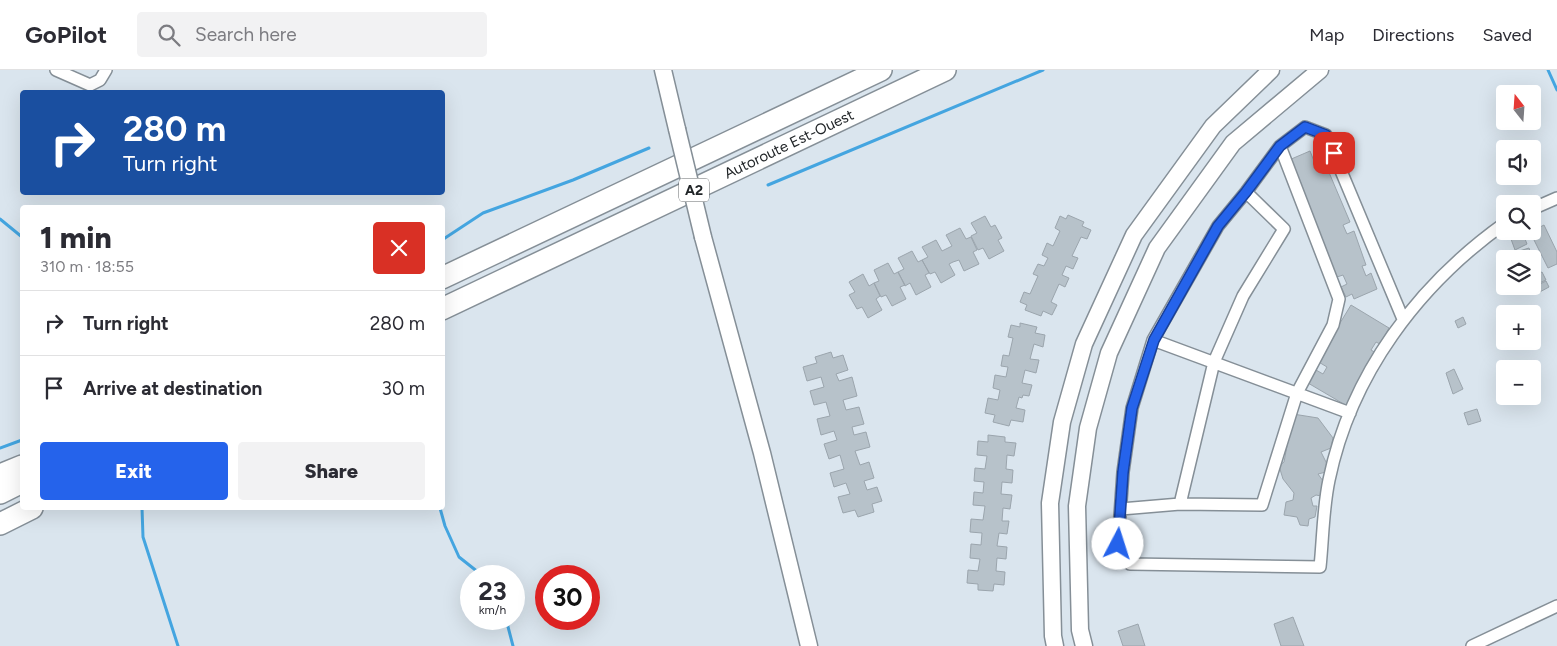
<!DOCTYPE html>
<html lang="en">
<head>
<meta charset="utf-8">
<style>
  body { margin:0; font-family:Figtree,sans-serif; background:#f2f2f3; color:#2b2b33; height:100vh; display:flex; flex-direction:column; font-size:19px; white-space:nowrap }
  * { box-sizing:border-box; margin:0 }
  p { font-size:16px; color:#7c7c81 }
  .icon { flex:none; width:28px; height:28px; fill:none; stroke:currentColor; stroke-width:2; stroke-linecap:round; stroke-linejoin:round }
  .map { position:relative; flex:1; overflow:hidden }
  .drawer { position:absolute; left:20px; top:135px; width:425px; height:305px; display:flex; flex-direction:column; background:#fff; border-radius:5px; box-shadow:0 5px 20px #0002 }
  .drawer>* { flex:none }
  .top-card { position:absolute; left:20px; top:20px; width:425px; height:105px; border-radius:5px; box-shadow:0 5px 20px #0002; background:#1a4fa0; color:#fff; overflow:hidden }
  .needle { width:32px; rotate:343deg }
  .fabs { position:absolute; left:1496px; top:15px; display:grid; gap:10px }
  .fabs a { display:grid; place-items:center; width:45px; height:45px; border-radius:5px; background:#fff; box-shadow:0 5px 20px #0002; font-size:25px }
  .speed { position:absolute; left:460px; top:495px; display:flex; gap:10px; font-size:25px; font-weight:700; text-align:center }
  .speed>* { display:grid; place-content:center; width:65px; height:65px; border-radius:50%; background:#fff; box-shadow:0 5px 20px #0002; line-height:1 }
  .speed small { font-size:12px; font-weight:400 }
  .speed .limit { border:8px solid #d22; background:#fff; color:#111 }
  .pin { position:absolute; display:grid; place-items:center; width:42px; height:42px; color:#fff; margin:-21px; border-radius:10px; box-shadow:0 2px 8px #0006 }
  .me { position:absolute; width:55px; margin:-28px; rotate:5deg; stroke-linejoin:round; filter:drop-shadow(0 0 4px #0008) }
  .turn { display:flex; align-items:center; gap:18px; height:105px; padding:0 20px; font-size:22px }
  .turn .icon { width:65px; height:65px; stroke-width:2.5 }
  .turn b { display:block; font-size:35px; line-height:42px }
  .round { display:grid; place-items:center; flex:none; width:52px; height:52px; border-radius:5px; background:#f2f2f3 }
  .headline { display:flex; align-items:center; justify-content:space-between; height:85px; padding:0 20px }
  h1 { font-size:30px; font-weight:800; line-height:38px }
  .action { display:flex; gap:10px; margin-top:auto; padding:10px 20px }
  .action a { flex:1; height:58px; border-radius:5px; background:#2563eb; color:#fff; font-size:20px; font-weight:800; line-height:58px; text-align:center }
  .action a+a { background:#f2f2f3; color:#2b2b33 }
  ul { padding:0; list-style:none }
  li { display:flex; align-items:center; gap:15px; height:65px; padding:0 20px; border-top:1px solid #e1e1e2 }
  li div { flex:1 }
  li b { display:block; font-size:19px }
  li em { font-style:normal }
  header { display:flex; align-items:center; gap:30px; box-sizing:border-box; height:70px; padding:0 25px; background:#fff; border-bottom:1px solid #e1e1e2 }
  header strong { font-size:24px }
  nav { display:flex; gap:28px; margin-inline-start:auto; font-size:18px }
  .search { width:350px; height:45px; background:#f2f2f3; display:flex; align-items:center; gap:12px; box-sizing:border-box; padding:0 18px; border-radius:5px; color:#7c7c81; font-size:19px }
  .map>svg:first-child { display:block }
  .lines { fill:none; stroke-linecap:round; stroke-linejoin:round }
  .stream { stroke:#44a5e0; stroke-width:3 }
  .building { fill:#b7c2ca; stroke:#9ba5ad }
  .minor-casing { stroke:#858f97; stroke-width:14 }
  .secondary-casing { stroke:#858f97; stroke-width:19 }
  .motorway-casing { stroke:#858f97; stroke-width:24 }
  .minor { stroke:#fff; stroke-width:11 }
  .secondary { stroke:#fff; stroke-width:16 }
  .motorway { stroke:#fff; stroke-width:21 }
  .secondary-bridge-casing { stroke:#858f97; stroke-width:19; stroke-linecap:butt }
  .secondary-bridge { stroke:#fff; stroke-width:16 }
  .route-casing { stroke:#184099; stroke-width:12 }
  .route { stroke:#2563eb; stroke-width:9 }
  .labels { text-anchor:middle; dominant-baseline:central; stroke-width:4; stroke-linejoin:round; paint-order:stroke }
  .shield { fill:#fff; stroke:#636668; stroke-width:1 }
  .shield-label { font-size:14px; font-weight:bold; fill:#202427 }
  .street-label { font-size:15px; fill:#202427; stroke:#fff }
</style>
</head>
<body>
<header>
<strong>GoPilot</strong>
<div class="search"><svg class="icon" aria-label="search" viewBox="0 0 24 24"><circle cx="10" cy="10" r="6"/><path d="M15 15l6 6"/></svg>Search here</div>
<nav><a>Map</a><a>Directions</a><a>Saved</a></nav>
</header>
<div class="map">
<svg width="1557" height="576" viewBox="0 0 1557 576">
  <rect width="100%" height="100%" fill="#dae5ee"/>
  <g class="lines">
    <!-- stream -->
    <path class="stream" d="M1548 0 1557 20
      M768 115 1043 0
      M0 149 22 167
      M442 170 483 143 573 110 649 78
      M0 378 22 370
      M142 438 143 467 178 576
      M440 438 445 456 459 487 483 506
      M506 549 513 576"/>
  </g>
  <!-- building -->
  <path class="building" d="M1310 81 1316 96 1325 93 1350 152 1343 155 1347 164 1354 161 1366 195 1362 196 1366 206 1371 203 1377 219 1354 229 1352 224 1346 227 1341 217 1347 214 1343 205 1337 207 1289 90Z
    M1068 145 1084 152 1082 156 1091 160 1087 169 1081 167 1072 186 1078 188 1073 199 1066 196 1062 205 1069 208 1065 217 1059 214 1051 232 1057 235 1052 245 1043 241 1041 246 1025 240 1027 235 1020 232 1024 222 1030 224 1038 206 1033 204 1038 194 1044 196 1048 188 1042 185 1047 173 1053 176 1060 161 1055 158 1060 146 1066 149Z
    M985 146 991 157 995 155 1002 168 998 170 1004 181 989 189 983 178 978 180 971 166 977 163 971 153Z
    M1544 155 1557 182V194L1548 198 1530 162Z
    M960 158 966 169 971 167 977 180 973 182 979 194 964 201 959 190 953 192 949 194 955 205 941 213 935 202 930 204 922 190 928 187 922 177 936 170 942 181 952 176 946 165Z
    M1523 164 1527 174 1515 180 1511 169Z
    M1529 178 1532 187 1519 189 1516 182Z
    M912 181 918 192 922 190 929 203 925 205 931 217 916 225 910 213 905 216 898 202 904 199 898 188Z
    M888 193 894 204 898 202 905 215 900 217 906 229 892 236 886 225 881 227 874 213 879 211 874 200Z
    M1542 202 1546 210 1531 217 1532 206Z
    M863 204 869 216 874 213 880 226 876 229 882 240 868 248 862 237 857 239 849 225 855 222 849 212Z
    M1546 211 1549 217 1536 224 1532 218Z
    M1351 235 1389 258 1380 274 1376 272 1371 280 1376 283 1347 336 1308 313 1316 300 1323 304 1327 297 1317 291Z
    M1463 247 1466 254 1458 258 1455 251Z
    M1020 253 1037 257 1035 263 1045 265 1043 277 1034 274 1030 289 1039 290 1036 303 1025 300 1022 313 1032 315 1029 326 1023 325 1022 328 1019 327 1016 338 1025 340 1023 352 1011 350 1009 356 993 352 995 345 985 343 988 328 998 330 1000 320 993 318 995 305 1006 307 1008 297 1001 296 1003 285 1009 286 1013 268 1008 267 1011 255 1020 257Z
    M831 282 833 288 843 285 848 300 836 304 839 311 852 307 857 326 843 330 846 340 859 337 864 354 852 357 854 365 866 362 870 377 855 381 860 395 869 392 874 408 864 411 867 420 877 417 882 431 872 434 874 442 858 447 855 440 843 443 838 427 850 424 846 413 834 417 830 403 844 399 840 385 829 389 824 374 837 370 834 361 821 365 817 349 830 346 826 332 814 335 810 321 824 317 821 307 807 311 803 297 817 293 815 287Z
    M1454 299 1463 319 1453 324 1446 303Z
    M1477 339 1481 351 1468 355 1464 343Z
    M1293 344 1318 348 1333 368 1331 378 1321 382 1327 394 1326 402 1318 404 1323 411 1321 426 1316 425 1311 428 1313 436H1317L1315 447 1309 449 1308 456 1300 455 1297 447 1284 445 1286 432 1293 430 1294 423 1283 409 1279 396 1284 392Z
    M988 365 1005 367V372L1016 373 1014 386 1007 385 1006 399 1013 400 1012 413 1002 412 1001 424 1012 425 1010 439 1003 438 1002 451H1009L1007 464 999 463 997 476 1007 477 1006 489 997 488 996 501 1005 502 1004 515 994 514 993 521 978 520V514L967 513 968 500 978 501 980 489 970 488 971 474 981 475 982 463 970 462 971 449 983 450 985 436 973 435 974 422 983 423 984 412 974 411 975 398 985 399 987 386 977 385 978 371 988 372Z
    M1293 547 1304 576H1281L1274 554Z
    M1138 554 1145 576H1123L1118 561Z"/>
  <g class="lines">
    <defs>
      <path id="minor" d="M56 0 90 15 100 10 106 0
        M1532 139 1557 128
        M1403 249 1326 65 1305 57 1280 76 1246 122 1218 156 1153 270 1132 338 1123 402 1118 474 1122 485 1130 494 1320 497C1323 468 1323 438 1329 410 1351 304 1418 215 1505 153
        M1153 270 1350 343
        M1180 434 1262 435 1297 323 1333 255 1339 229 1280 76
        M1121 439 1180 434 1214 292 1243 226 1284 159 1246 122
        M1472 576 1557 536"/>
      <path id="secondary" d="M663 0 677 59
        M703 167 762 383 809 576
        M1055 576 1053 566 1050 433 1062 352 1084 274 1134 165 1213 56 1271 0
        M1084 576 1080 560 1077 436 1088 358 1109 283 1157 178 1233 73 1320 0"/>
      <g id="motorway">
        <path d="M442 208 881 0"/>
        <path id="s1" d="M442 239 945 0"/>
        <path d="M0 405 22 396"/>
        <path d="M0 423 22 412"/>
        <path d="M0 454 32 438"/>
      </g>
    </defs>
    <!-- minor casing -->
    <use href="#minor" class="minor-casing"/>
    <!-- secondary casing -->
    <use href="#secondary" class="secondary-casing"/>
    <!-- motorway casing -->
    <use href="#motorway" class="motorway-casing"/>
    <!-- minor -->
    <use href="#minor" class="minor"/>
    <!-- secondary -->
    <use href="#secondary" class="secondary"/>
    <!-- motorway -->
    <use href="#motorway" class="motorway"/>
    <defs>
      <path id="secondary-bridge" d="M677 59 703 167"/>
    </defs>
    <!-- secondary-bridge casing -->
    <use href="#secondary-bridge" class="secondary-bridge-casing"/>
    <!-- secondary-bridge -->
    <use href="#secondary-bridge" class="secondary-bridge"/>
  </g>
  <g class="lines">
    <defs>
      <path id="route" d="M1118 474 1123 402 1132 338 1154 270 1218 156 1246 122 1280 76 1305 57 1326 65 1334 83"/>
    </defs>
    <!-- route casing -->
    <use href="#route" class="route-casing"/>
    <!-- route -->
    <use href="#route" class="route"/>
  </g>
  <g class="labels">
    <!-- shield labels -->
    <rect class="shield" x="679" y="108.5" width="30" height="23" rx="4"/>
    <g class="shield-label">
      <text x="694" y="120">A2</text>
    </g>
    <!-- street labels -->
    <g class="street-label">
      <text stroke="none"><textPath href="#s1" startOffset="384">Autoroute Est-Ouest</textPath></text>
    </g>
  </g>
</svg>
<div class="fabs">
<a><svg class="needle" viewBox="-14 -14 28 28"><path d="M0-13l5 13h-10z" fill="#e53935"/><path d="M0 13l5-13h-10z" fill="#7c7c81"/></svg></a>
<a><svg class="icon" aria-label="sound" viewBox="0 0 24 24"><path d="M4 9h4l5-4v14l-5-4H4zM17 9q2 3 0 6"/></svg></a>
<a><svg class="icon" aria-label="search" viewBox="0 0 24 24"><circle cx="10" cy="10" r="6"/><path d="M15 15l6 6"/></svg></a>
<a><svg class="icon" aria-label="layers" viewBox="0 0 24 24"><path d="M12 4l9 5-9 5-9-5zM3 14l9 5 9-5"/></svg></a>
<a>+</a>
<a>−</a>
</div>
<div class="speed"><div>23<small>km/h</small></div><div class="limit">30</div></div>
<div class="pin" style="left:1334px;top:83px;background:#d93025"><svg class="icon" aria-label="arrive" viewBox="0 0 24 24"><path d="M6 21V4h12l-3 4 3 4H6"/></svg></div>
<svg class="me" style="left:1118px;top:474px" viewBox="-20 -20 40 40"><circle r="19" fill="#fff"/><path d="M0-13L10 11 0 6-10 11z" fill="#2563eb"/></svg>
<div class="top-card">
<div class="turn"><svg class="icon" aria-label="right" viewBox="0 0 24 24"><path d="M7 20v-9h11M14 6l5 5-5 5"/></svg><div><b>280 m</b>Turn right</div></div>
</div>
<section class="drawer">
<div class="headline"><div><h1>1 min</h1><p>310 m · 18:55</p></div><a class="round" style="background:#d93025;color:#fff"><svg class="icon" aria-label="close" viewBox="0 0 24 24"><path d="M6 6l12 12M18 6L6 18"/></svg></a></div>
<ul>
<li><svg class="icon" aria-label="right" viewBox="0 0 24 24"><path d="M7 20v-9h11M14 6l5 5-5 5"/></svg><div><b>Turn right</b></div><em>280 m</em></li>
<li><svg class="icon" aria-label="arrive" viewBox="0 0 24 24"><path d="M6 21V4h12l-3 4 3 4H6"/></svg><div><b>Arrive at destination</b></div><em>30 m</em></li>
</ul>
<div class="action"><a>Exit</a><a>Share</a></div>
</section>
</div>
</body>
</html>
